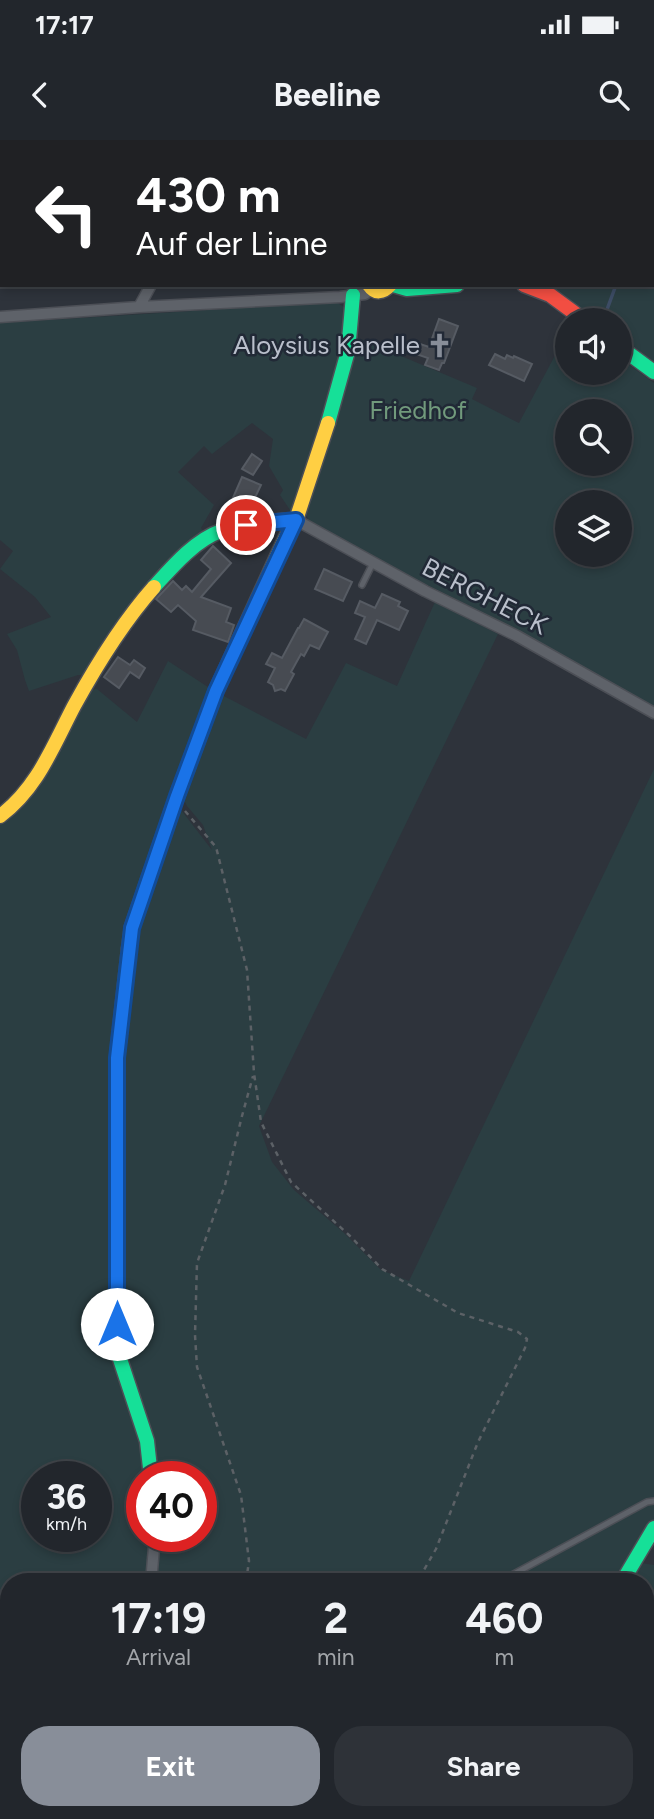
<!DOCTYPE html>
<html lang="en">
<head>
<meta charset="utf-8">
<style>
  body { margin:0; font-family:Figtree,sans-serif; background:#2e3238; color:#f1f3f6; height:100vh; display:flex; flex-direction:column; font-size:26px; white-space:nowrap }
  * { box-sizing:border-box; margin:0 }
  p { font-size:23px; color:#a2a5a9 }
  .icon { flex:none; width:38px; height:38px; fill:none; stroke:currentColor; stroke-width:2; stroke-linecap:round; stroke-linejoin:round }
  .map { position:relative; flex:1; overflow:hidden }
  .panel { position:absolute; left:0px; top:1433px; width:654px; height:247px; display:flex; flex-direction:column; background:#22262c; border-radius:28px 28px 0 0; box-shadow:0 4px 10px #0003,0 0 0 2px #3f4348 }
  .panel>* { flex:none }
  .banner { position:absolute; left:0px; top:0px; width:654px; height:147px; box-shadow:0 4px 10px #0003,0 0 0 2px #3f4348; background:#202124; color:#fff; overflow:hidden }
  .controls { position:absolute; left:555px; top:168px; display:grid; gap:14px }
  .controls a { display:grid; place-items:center; width:77px; height:77px; border-radius:50%; background:#22262c; box-shadow:0 4px 10px #0003,0 0 0 2px #3f4348; font-size:35px }
  .speed { position:absolute; left:21px; top:1321px; display:flex; gap:14px; font-size:35px; font-weight:700; text-align:center }
  .speed>* { display:grid; place-content:center; width:91px; height:91px; border-radius:50%; background:#22262c; box-shadow:0 4px 10px #0003,0 0 0 2px #3f4348; line-height:1 }
  .speed small { font-size:18px; font-weight:400 }
  .speed .limit { border:10px solid #d22; background:#fff; color:#111 }
  .pin { position:absolute; display:grid; place-items:center; width:60px; height:60px; color:#fff; margin:-30px; border:4px solid #fff; border-radius:50%; box-shadow:0 2px 7px #0007 }
  .me { position:absolute; width:77px; margin:-38px; rotate:0deg; stroke-linejoin:round; filter:drop-shadow(0 0 5px #0008) }
  .turn { display:flex; align-items:center; gap:24px; height:147px; padding:0 21px; font-size:32px }
  .turn .icon { width:91px; height:91px; stroke-width:2.5 }
  .turn b { display:block; font-size:49px; line-height:60px }
  .eta { display:flex; justify-content:space-evenly; align-items:center; height:119px; text-align:center }
  .eta b { font-size:42px; font-weight:700; line-height:49px }
  .action { display:flex; gap:14px; margin-top:auto; padding:14px 21px }
  .action a { flex:1; height:80px; border-radius:28px; background:#888e99; color:#fff; font-size:28px; font-weight:700; line-height:80px; text-align:center }
  .action a+a { background:#2e3238; color:#f1f3f6 }
  .status { display:flex; justify-content:space-between; align-items:center; height:49px; padding:0 35px; background:#22262c; direction:ltr }
  .status svg { height:19px; fill:currentColor }
  header { display:flex; justify-content:space-between; align-items:center; height:91px; padding:0 21px; background:#22262c; font-size:32px; font-weight:700 }
  .map>svg:first-child { display:block }
  .green { fill:#2b3e42; fill-rule:evenodd }
  .lines { fill:none; stroke-linecap:round; stroke-linejoin:round }
  .stream { stroke:#3d4c65; stroke-width:3.5 }
  .building { fill:#474b52; stroke:#565b63; stroke-width:2 }
  .lane-casing { stroke:#4c4f56; stroke-width:8 }
  .street-casing { stroke:#4c4f56; stroke-width:13 }
  .fast-casing { stroke:#4c4f56; stroke-width:17 }
  .slow-casing { stroke:#4c4f56; stroke-width:17 }
  .jam-casing { stroke:#4c4f56; stroke-width:17 }
  .path { stroke:#5c6166; stroke-width:2.5; stroke-dasharray:5 5; stroke-linecap:butt }
  .lane { stroke:#5e6269; stroke-width:5 }
  .street { stroke:#5e6269; stroke-width:10 }
  .fast { stroke:#16e098; stroke-width:14 }
  .slow { stroke:#ffcf43; stroke-width:14 }
  .jam { stroke:#f24e42; stroke-width:14 }
  .route-casing { stroke:#114b97; stroke-width:18 }
  .route { stroke:#1a73e8; stroke-width:12 }
  .labels { text-anchor:middle; dominant-baseline:central; stroke-width:5; stroke-linejoin:round; paint-order:stroke }
  .poi-label { font-size:26px; fill:#b9bfcb; stroke:#212936; text-anchor:end }
  .park-label { font-size:26px; fill:#719a7c; stroke:#212936 }
  .street-label { font-size:26px; fill:#b9bfcb; stroke:#212936 }
</style>
</head>
<body>
<div class="status"><b>17:17</b><svg viewBox="0 0 49 12"><path d="M0 12V9h3v3zM5 12V6h3v6zM10 12V3h3v9zM15 12V0h3v12zM26 1h20v11H26zM47 4h2v5h-2z"/></svg></div>
<header><svg class="icon" aria-label="back" viewBox="0 0 24 24"><path d="M15 5l-7 7 7 7"/></svg>Beeline<svg class="icon" aria-label="search" viewBox="0 0 24 24"><circle cx="10" cy="10" r="6"/><path d="M15 15l6 6"/></svg></header>
<div class="map">
<svg width="654" height="1679" viewBox="0 0 654 1679">
  <rect width="100%" height="100%" fill="#2e333b"/>
  <!-- green -->
  <path class="green" d="M0 0H111V2H2V81L0 82Z
    M423 0H654V222L620 197V180H597L549 145H653V2H423Z
    M336 162 344 167 347 176 338 221 319 295 292 373 280 355 283 350 269 326 273 299 252 283 212 314 204 306 178 332 214 365 201 388 205 394 145 448 106 496 84 535H78L29 551 25 540 17 510 7 494 51 477 35 457 0 429 13 411 0 400V183Z
    M567 193V233H620V218L654 243V566L468 465 396 430 309 382 305 371 356 197 477 248 472 259 519 283ZM567 271H620V324H567ZM567 362H620V415H567Z
    M435 462 498 494 259 986 272 1022 294 1050 343 1092 381 1130 409 1141 654 629V1389L635 1422 654 1425V1679H0V682L86 550 97 549 137 582 168 521 211 549 132 765 178 666 212 710 203 685 187 666 182 656 220 554 306 599 346 523 397 546ZM37 1337H96V1396H37ZM142 1337H201V1396H142ZM9 1442H646V1671H9Z"/>
  <g class="lines">
    <!-- stream -->
    <path class="stream" d="M653 38 654 35
      M605 175 616 145"/>
  </g>
  <!-- building -->
  <path class="building" d="M439 179 458 186 444 223H442L439 230 425 225 428 218 416 214 420 204 429 207Z
    M495 214 505 219 507 215 513 218 514 216 532 224 524 241 489 225Z
    M252 314 262 321 253 335 242 329Z
    M242 337 261 345 250 368 232 360Z
    M213 406 231 423 201 457 231 468 226 482 234 485 228 502 193 490 196 481 178 465 171 472 156 459 173 441 182 450 186 446 192 452 211 429 201 420Z
    M324 429 352 442 343 461 315 449Z
    M382 454 400 462 398 466 408 471 399 490 377 480 366 504 355 499 365 477 355 473 360 461 375 468Z
    M304 479 328 492 319 509 310 505 304 516 301 514 291 532 294 534 285 551 281 549 275 551 273 545 268 542 275 528 266 524 272 513 282 518 298 488H299Z
    M118 517 130 525 134 520 145 528 139 538 130 532 119 548 104 537Z"/>
  <g class="lines">
    <defs>
      <path id="lane" d="M362 445 373 423
        M499 1442 647 1362 654 1361"/>
      <path id="street" d="M227 2 228 0
        M139 167 151 145
        M0 177 139 167 340 157 365 154 371 149
        M296 380 425 451 517 496 654 573
        M151 1442 155 1396
        M62 1679 64 1671"/>
      <path id="fast" d="M393 145 407 149 457 145
        M620 207 654 232
        M328 283 348 211 353 155
        M154 447C172 427 195 400 221 391 244 382 271 382 296 380
        M129 809 117 918V1210L147 1301 151 1337
        M622 1442 654 1388"/>
      <path id="slow" d="M369 145C375 154 383 153 390 145
        M0 676C37 649 53 606 74 566 97 524 122 483 154 447
        M129 809 132 787 177 656 216 551 285 399 296 380 328 283"/>
      <path id="jam" d="M414 0V2
        M524 145 550 155 584 180
        M407 1679 417 1671"/>
    </defs>
    <!-- lane casing -->
    <use href="#lane" class="lane-casing"/>
    <!-- street casing -->
    <use href="#street" class="street-casing"/>
    <!-- fast casing -->
    <use href="#fast" class="fast-casing"/>
    <!-- slow casing -->
    <use href="#slow" class="slow-casing"/>
    <!-- jam casing -->
    <use href="#jam" class="jam-casing"/>
    <!-- path -->
    <path class="path" d="M185 671 216 707 247 830 254 933 261 982 291 1042 350 1096 382 1129 458 1173 518 1192 527 1199 525 1208 478 1302 436 1409 417 1442
      M246 1442 249 1421 241 1355 197 1227 195 1195 197 1123 225 1045 242 976 253 936
      M112 1679 118 1671
      M197 1679 206 1671"/>
    <!-- lane -->
    <use href="#lane" class="lane"/>
    <!-- street -->
    <use href="#street" class="street"/>
    <!-- fast -->
    <use href="#fast" class="fast"/>
    <!-- slow -->
    <use href="#slow" class="slow"/>
    <!-- jam -->
    <use href="#jam" class="jam"/>
  </g>
  <g class="lines">
    <defs>
      <path id="route" d="M117 1184V918L132 788 177 656 216 551 296 380 246 385"/>
    </defs>
    <!-- route casing -->
    <use href="#route" class="route-casing"/>
    <!-- route -->
    <use href="#route" class="route"/>
  </g>
  <!-- icons -->
  <defs>
    <symbol id="church-bare" viewBox="-9 -9 18 18"><path d="M-1.2-6h2.4v3.5h3.3v2.4h-3.3V6h-2.4V-.1h-3.3v-2.4h3.3Z" fill="#888e99" stroke="#212936" stroke-width="2.5" paint-order="stroke"/></symbol>
  </defs>
  <g fill-rule="evenodd">
    <use href="#church-bare" x="422" y="188" width="35" height="35"/>
  </g>
  <g class="labels">
    <!-- poi labels -->
    <g class="poi-label">
      <text x="420" y="205">Aloysius Kapelle</text>
    </g>
    <!-- park labels -->
    <g class="park-label">
      <text x="418" y="270">Friedhof</text>
    </g>
    <!-- street labels -->
    <g class="street-label">
      <text transform="translate(485 456) rotate(27)">BERGHECK</text>
    </g>
  </g>
</svg>
<div class="controls">
<a><svg class="icon" aria-label="sound" viewBox="0 0 24 24"><path d="M4 9h4l5-4v14l-5-4H4zM17 9q2 3 0 6"/></svg></a>
<a><svg class="icon" aria-label="search" viewBox="0 0 24 24"><circle cx="10" cy="10" r="6"/><path d="M15 15l6 6"/></svg></a>
<a><svg class="icon" aria-label="layers" viewBox="0 0 24 24"><path d="M12 4l9 5-9 5-9-5zM3 14l9 5 9-5"/></svg></a>
</div>
<div class="speed"><div>36<small>km/h</small></div><div class="limit">40</div></div>
<div class="pin" style="left:246px;top:385px;background:#d93025"><svg class="icon" aria-label="arrive" viewBox="0 0 24 24"><path d="M6 21V4h12l-3 4 3 4H6"/></svg></div>
<svg class="me" style="left:117px;top:1184px" viewBox="-20 -20 40 40"><circle r="19" fill="#fff"/><path d="M0-13L10 11 0 6-10 11z" fill="#1a73e8"/></svg>
<div class="banner">
<div class="turn"><svg class="icon" aria-label="left" viewBox="0 0 24 24"><path d="M17 20v-9H6M10 6l-5 5 5 5"/></svg><div><b>430 m</b>Auf der Linne</div></div>
</div>
<section class="panel">
<div class="eta">
<div><b>17:19</b><p>Arrival</p></div>
<div><b>2</b><p>min</p></div>
<div><b>460</b><p>m</p></div>
</div>
<div class="action"><a>Exit</a><a>Share</a></div>
</section>
</div>
</body>
</html>
